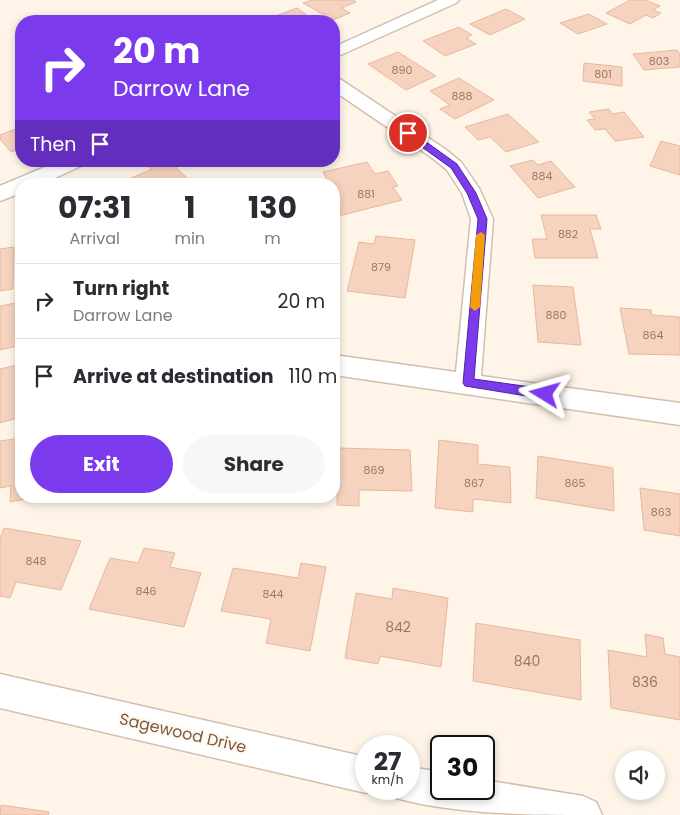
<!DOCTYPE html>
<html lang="en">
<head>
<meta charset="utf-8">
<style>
  body { margin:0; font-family:Poppins,sans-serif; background:#f7f7f7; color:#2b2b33; height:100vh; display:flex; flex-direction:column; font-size:19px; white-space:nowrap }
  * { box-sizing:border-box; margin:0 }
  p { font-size:16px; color:#7c7c81 }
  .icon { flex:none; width:28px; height:28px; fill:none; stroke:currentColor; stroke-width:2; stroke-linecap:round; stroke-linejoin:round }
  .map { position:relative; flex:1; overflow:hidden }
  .sheet { position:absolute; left:15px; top:178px; width:325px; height:325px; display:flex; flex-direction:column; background:#fff; border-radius:20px; box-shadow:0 2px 8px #0003 }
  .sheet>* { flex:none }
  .hud { position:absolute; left:15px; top:15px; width:325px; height:152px; border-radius:20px; box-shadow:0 2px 8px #0003; background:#7c3aed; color:#fff; overflow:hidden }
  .fabs { position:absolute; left:615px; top:750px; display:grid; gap:10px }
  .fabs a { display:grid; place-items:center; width:50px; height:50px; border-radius:50%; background:#fff; box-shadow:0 2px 8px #0003; font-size:25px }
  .speed { position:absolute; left:355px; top:735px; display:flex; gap:10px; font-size:25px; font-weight:700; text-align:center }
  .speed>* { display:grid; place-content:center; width:65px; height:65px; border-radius:50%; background:#fff; box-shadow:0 2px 8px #0003; line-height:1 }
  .speed small { font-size:12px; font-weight:400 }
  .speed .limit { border:2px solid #111; border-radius:8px; background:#fff; color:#111 }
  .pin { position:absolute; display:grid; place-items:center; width:42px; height:42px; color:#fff; margin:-21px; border:2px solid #fff; border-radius:50%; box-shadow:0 1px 5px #0007 }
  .me { position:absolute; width:55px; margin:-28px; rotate:278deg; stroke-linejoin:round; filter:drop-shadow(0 0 4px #0008) }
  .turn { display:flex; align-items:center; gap:18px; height:105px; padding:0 15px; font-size:22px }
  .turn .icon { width:65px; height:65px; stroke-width:2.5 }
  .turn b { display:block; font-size:35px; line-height:42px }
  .then { display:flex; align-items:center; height:48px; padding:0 15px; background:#0003; gap:10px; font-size:19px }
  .eta { display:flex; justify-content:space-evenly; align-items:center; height:85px; text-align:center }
  .eta b { font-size:30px; font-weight:700; line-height:35px }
  .button { display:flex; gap:10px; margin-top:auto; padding:10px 15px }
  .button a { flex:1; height:58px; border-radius:30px; background:#7c3aed; color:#fff; font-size:20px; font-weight:700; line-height:58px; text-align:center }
  .button a+a { background:#f7f7f7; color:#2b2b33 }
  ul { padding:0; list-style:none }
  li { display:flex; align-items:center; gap:15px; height:75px; padding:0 15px; border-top:1px solid #e1e1e2 }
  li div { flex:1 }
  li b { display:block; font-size:19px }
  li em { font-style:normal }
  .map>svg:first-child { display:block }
  .building { fill:#f5d3be; stroke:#e8b89d }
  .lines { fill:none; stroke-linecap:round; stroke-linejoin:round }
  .minor-casing { stroke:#d3beaf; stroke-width:3 }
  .minor { fill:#fff; fill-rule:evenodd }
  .route { fill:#7c3aed; stroke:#51269a }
  .slow { fill:#f59e0b }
  .labels { text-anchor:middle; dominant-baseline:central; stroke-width:5; stroke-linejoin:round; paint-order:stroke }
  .number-label { font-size:11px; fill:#997867 }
  .near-number-label { font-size:14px; fill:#997867 }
  .near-street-label { font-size:16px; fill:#7a5a4a; stroke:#fff9ef }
</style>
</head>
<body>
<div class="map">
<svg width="680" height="815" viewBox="0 0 680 815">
  <rect width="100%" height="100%" fill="#fef5e8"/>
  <!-- building -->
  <path class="building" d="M312 0H353L356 2 341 8 350 13 333 20 303 3Z
    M630 0H645L660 6 653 10 661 13 653 18 646 15 630 24 606 13Z
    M297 8 312 19 305 21H262Z
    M506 9 525 19 490 35 470 24Z
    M589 14 607 24 578 34 560 23Z
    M459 27 472 35 466 38 476 44 445 56 423 41Z
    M677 50 680 54V67L644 70 633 54Z
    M398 52 436 76 406 90 368 64Z
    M584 63 622 67V86L583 81Z
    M459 78 494 100 455 119 440 109 450 105 430 91Z
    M609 109 612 114 624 112 644 137 615 141 605 129 595 130 587 120 595 119 589 112Z
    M508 114 539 142 506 152 490 137 478 140 465 127Z
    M21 127V148L11 152 0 139V135Z
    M661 141 680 146V175L650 166Z
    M533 160 538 165 551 161 575 187 538 198 510 166Z
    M159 161H170L189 180 179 184H118L152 169 148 166Z
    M367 162 375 174 388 171 398 186 393 187 402 200 334 217V184H329L323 172Z
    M541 215H596L601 229H590L598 258H535L532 239H547Z
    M376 236 415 240 405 298 347 291 359 242 374 244Z
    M14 247 13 289 0 291V249Z
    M533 285 573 287 581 345 538 342Z
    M21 302V345L0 350V306Z
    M620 308 651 310 652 315 680 317V355L629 354Z
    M21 364V417L0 423V369Z
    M21 438V496H42L10 502 11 486 0 488V441Z
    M439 440 478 445V464L510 467 511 503 473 499V512L435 508Z
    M338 448 410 450 412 491 359 490V506L337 505Z
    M538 456 613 468 614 511 536 498Z
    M640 488 680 494V536L644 530Z
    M4 528 81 541 61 590 16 582 10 598 0 596V538Z
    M144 548 175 553 170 567 201 573 184 627 89 609 110 558 138 563Z
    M301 563 326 567 310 651 266 643 271 619 221 611 233 568 298 578Z
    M393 588 448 598 441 667 380 656 378 664 345 658 356 593 392 599Z
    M476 623 580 640 581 700 473 681Z
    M645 634 663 638 665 654 680 657V720L611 708 608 650 647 657Z
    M1 805 49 812 48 815H0Z"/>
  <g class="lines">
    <defs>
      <path id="minor" d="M438 0H459L456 3 334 58V47Z
        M334 78 340 79 445 149 461 162 479 188 493 219 481 376 680 403V425L334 375V355L456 372 471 219 462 193 447 170 431 157 334 91Z
        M59 161H86L83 165 42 184H21V193L0 201V186Z
        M0 674 366 757V789H376L366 793 0 708Z
        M409 767 441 772V789H484V780L583 796 596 802 602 815C538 815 456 815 396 798L392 789H409Z"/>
    </defs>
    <!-- minor casing -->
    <use href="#minor" class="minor-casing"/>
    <!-- minor -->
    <use href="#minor" class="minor"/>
  </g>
  <!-- route -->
  <path class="route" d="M405 131H411L457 164 476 193 487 219 474 379 545 389 549 391V397L545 399 465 386 463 383 478 219 467 193 451 168 405 135Z"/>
  <!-- slow -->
  <path class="slow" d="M481 232 485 235 480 307 475 311 470 307 476 235Z"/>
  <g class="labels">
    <!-- number labels -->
    <g class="number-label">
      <text x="659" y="61">803</text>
      <text x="402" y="70">890</text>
      <text x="603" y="74">801</text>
      <text x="462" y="96">888</text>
      <text x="542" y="176">884</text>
      <text x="366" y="194">881</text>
      <text x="568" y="234">882</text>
      <text x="381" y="267">879</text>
      <text x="556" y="315">880</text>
      <text x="653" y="335">864</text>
      <text x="374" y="470">869</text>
      <text x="474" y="483">867</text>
      <text x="575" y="483">865</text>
      <text x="661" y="512">863</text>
      <text x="36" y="561">848</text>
      <text x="146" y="591">846</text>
      <text x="273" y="594">844</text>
    </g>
    <!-- near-number labels -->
    <g class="near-number-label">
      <text x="398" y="627">842</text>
      <text x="527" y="661">840</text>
      <text x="645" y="682">836</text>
    </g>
    <!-- near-street labels -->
    <g class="near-street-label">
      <text transform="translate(183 733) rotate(13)">Sagewood Drive</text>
    </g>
  </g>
</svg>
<div class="fabs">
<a><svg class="icon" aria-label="sound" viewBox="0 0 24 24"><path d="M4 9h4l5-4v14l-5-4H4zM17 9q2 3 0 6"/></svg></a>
</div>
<div class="speed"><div>27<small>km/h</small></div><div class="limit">30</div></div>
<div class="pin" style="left:408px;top:133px;background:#d93025"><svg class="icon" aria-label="arrive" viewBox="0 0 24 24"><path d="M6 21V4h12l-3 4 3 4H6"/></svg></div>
<svg class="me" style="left:545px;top:394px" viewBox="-20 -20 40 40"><path d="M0-17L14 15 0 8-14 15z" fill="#7c3aed" stroke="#fff" stroke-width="4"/></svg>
<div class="hud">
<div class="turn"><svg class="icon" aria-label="right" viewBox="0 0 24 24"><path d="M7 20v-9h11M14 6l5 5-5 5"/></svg><div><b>20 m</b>Darrow Lane</div></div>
<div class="then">Then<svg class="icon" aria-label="arrive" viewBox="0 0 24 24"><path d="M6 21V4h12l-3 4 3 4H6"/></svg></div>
</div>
<section class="sheet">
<div class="eta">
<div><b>07:31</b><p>Arrival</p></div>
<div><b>1</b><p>min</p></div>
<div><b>130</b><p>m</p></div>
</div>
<ul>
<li><svg class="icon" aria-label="right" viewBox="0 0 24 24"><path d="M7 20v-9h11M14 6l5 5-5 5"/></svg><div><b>Turn right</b><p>Darrow Lane</p></div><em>20 m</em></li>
<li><svg class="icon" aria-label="arrive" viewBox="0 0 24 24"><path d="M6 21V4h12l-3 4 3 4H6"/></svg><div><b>Arrive at destination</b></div><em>110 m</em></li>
</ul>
<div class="button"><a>Exit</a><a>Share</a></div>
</section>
</div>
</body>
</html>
